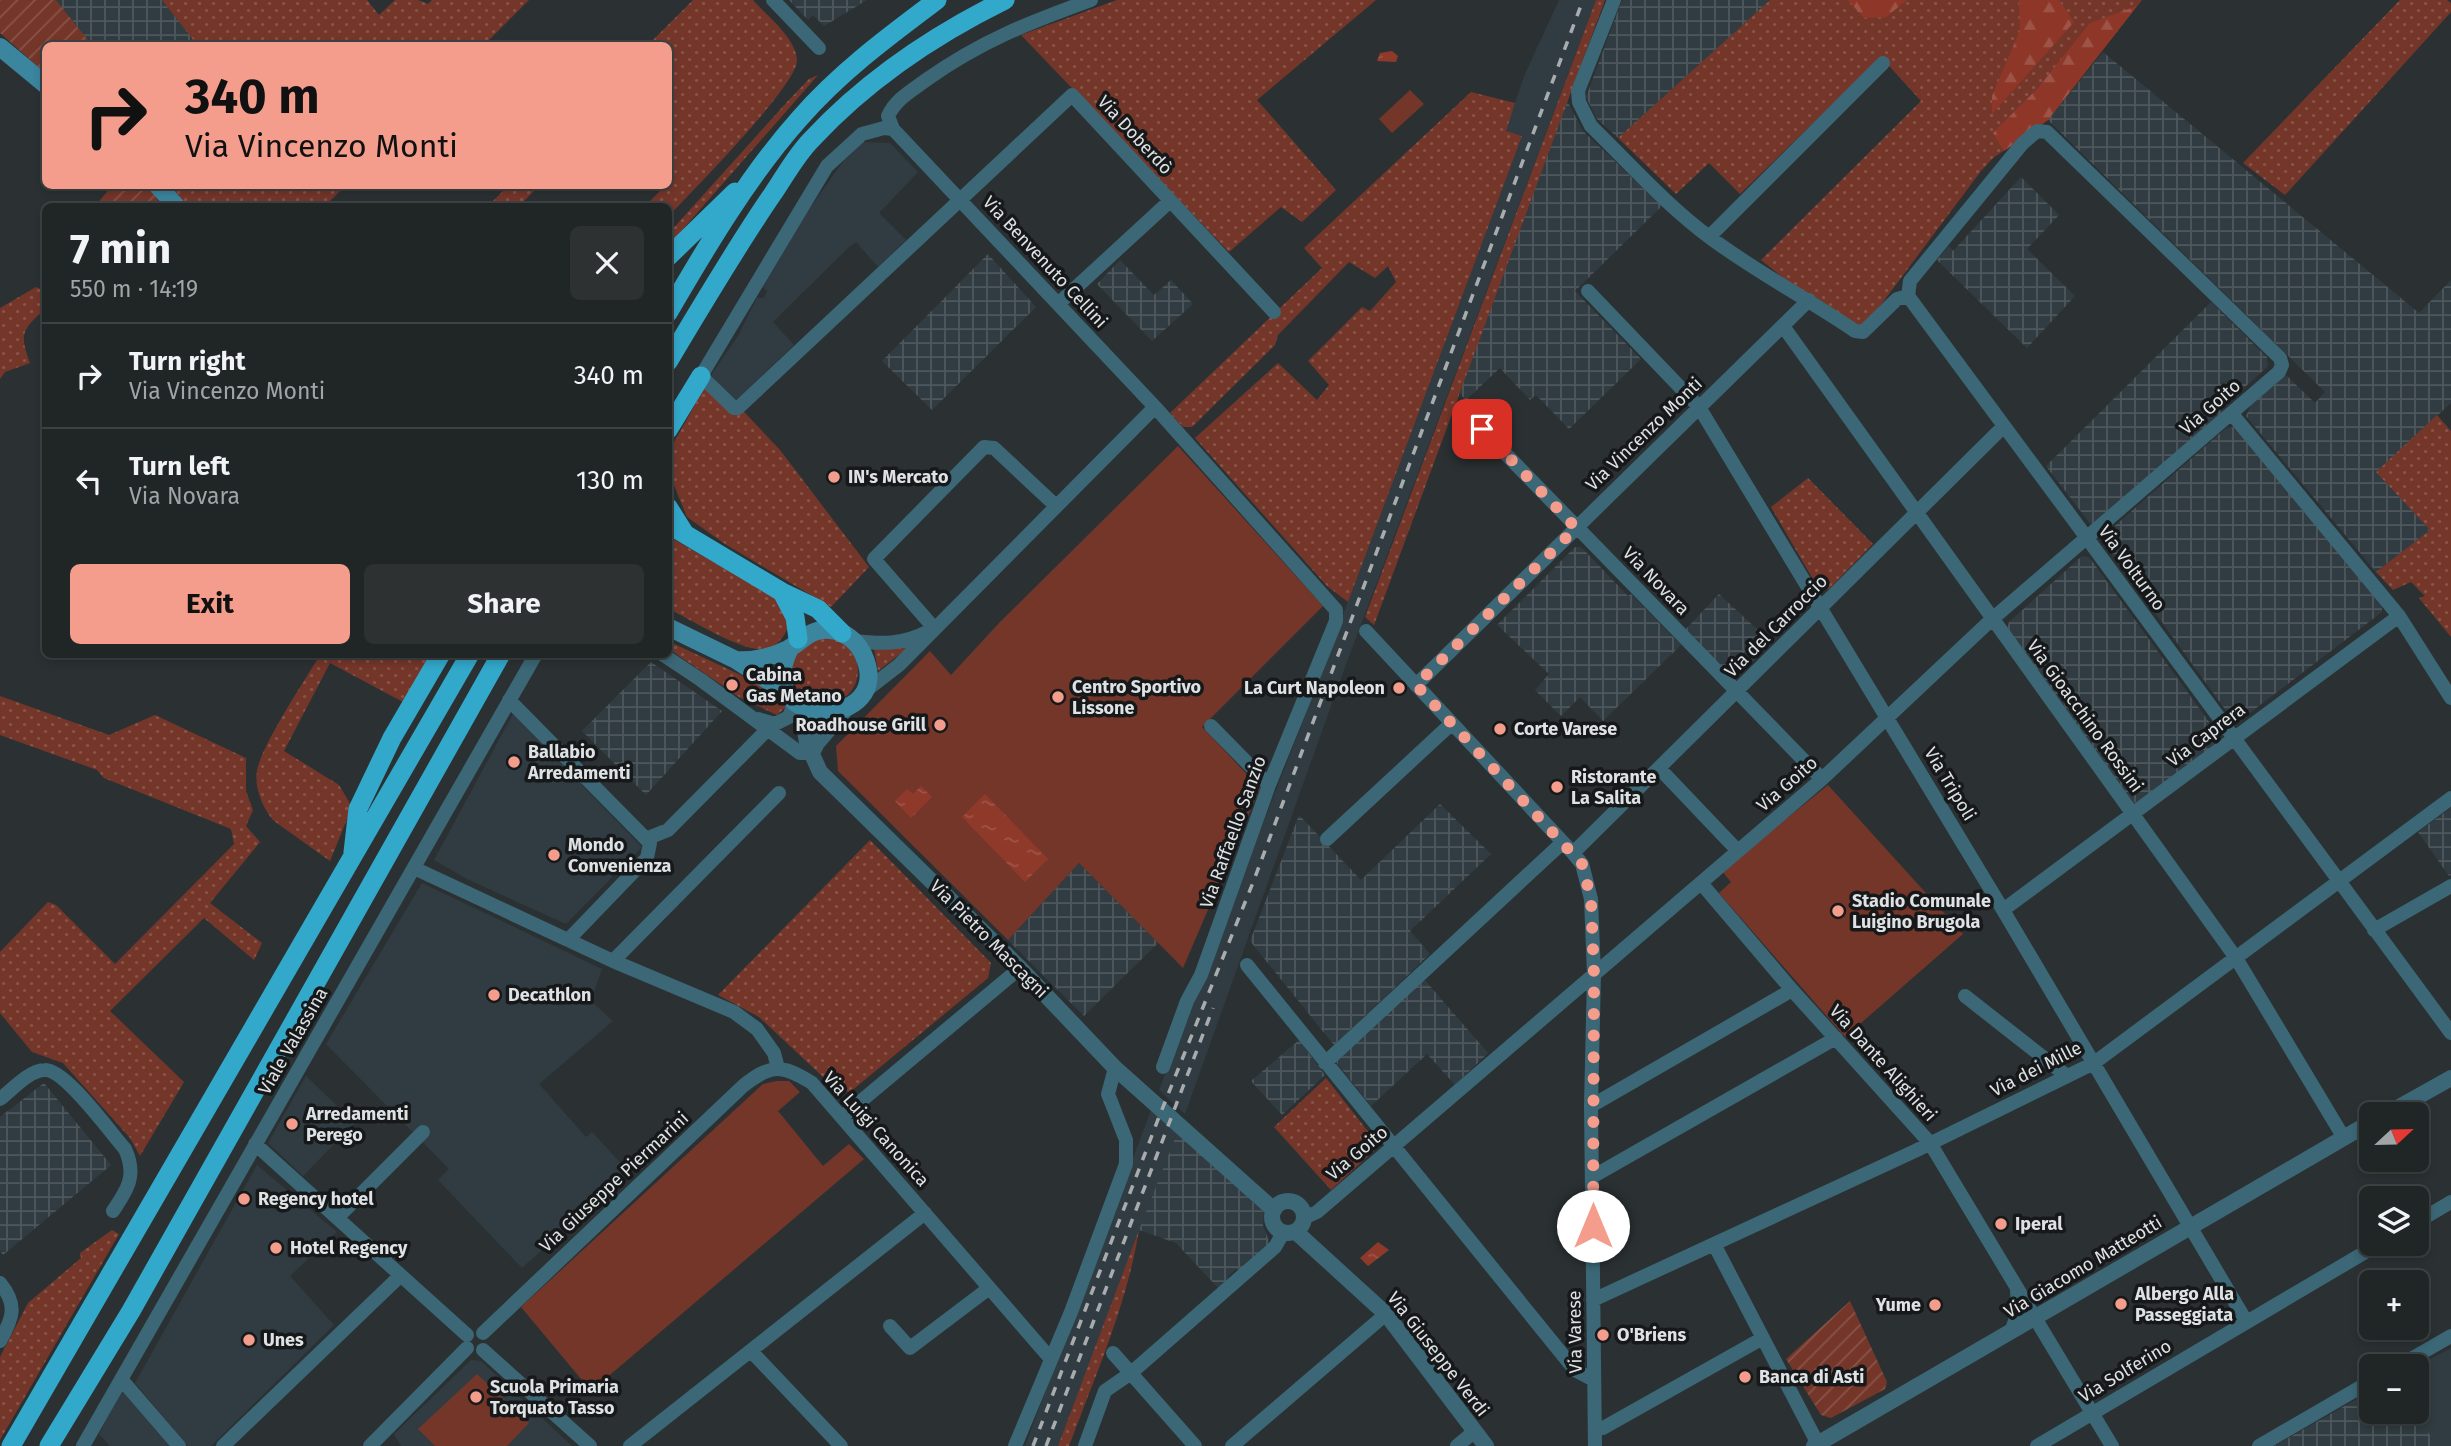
<!DOCTYPE html>
<html lang="en">
<head>
<meta charset="utf-8">
<style>
  body { margin:0; font-family:"Fira Sans",sans-serif; background:#2d3132; color:#f1f3f6; height:100vh; display:flex; flex-direction:column; font-size:26px; white-space:nowrap }
  * { box-sizing:border-box; margin:0 }
  p { font-size:23px; color:#a2a5a7 }
  .icon { flex:none; width:38px; height:38px; fill:none; stroke:currentColor; stroke-width:2; stroke-linecap:round; stroke-linejoin:round }
  .map { position:relative; flex:1; overflow:hidden }
  .details { position:absolute; left:42px; top:203px; width:630px; height:455px; display:flex; flex-direction:column; background:#202526; border-radius:10px; box-shadow:0 4px 10px #0003,0 0 0 2px #3d4243 }
  .details>* { flex:none }
  .hud { position:absolute; left:42px; top:42px; width:630px; height:147px; border-radius:10px; box-shadow:0 4px 10px #0003,0 0 0 2px #3d4243; background:#f49d8c; color:#111; overflow:hidden }
  .needle { width:46px; rotate:68deg }
  .buttons { position:absolute; left:2359px; top:1102px; display:grid; gap:14px }
  .buttons a { display:grid; place-items:center; width:70px; height:70px; border-radius:10px; background:#202526; box-shadow:0 4px 10px #0003,0 0 0 2px #3d4243; font-size:35px }
  .pin { position:absolute; display:grid; place-items:center; width:60px; height:60px; color:#fff; margin:-30px; border-radius:14px; box-shadow:0 4px 10px #0006 }
  .me { position:absolute; width:77px; margin:-38px; rotate:0deg; stroke-linejoin:round; filter:drop-shadow(0 0 5px #0008) }
  .turn { display:flex; align-items:center; gap:24px; height:147px; padding:0 28px; font-size:32px }
  .turn .icon { width:91px; height:91px; stroke-width:2.5 }
  .turn b { display:block; font-size:49px; line-height:60px }
  .round { display:grid; place-items:center; flex:none; width:74px; height:74px; border-radius:10px; background:#2d3132 }
  .overview { display:flex; align-items:center; justify-content:space-between; height:119px; padding:0 28px }
  h1 { font-size:42px; font-weight:700; line-height:52px }
  .button { display:flex; gap:14px; margin-top:auto; padding:14px 28px }
  .button a { flex:1; height:80px; border-radius:10px; background:#f49d8c; color:#111; font-size:28px; font-weight:700; line-height:80px; text-align:center }
  .button a+a { background:#2d3132; color:#f1f3f6 }
  ul { padding:0; list-style:none }
  li { display:flex; align-items:center; gap:21px; height:105px; padding:0 28px; border-top:2px solid #3d4243 }
  li div { flex:1 }
  li b { display:block; font-size:26px }
  li em { font-style:normal }
  .map>svg:first-child { display:block }
  .built { fill:#303c41 }
  .industrial { fill:url(#industrial-grid) }
  .grass { fill:url(#grass-dots) }
  .forest { fill:url(#forest-firs) }
  .park { fill:#75362a }
  .garden { fill:url(#garden-furrows) }
  .water { fill:url(#water-ripples) }
  .lines { fill:none; stroke-linecap:round; stroke-linejoin:round }
  .minor { stroke:#3b6776; stroke-width:14 }
  .tertiary { stroke:#3b6776; stroke-width:16 }
  .secondary { stroke:#3b859e; stroke-width:18 }
  .trunk { stroke:#32a8ca; stroke-width:19 }
  .rail { stroke:#a8acae; stroke-width:3.5; stroke-dasharray:9 9; stroke-linecap:butt }
  .route { stroke:#f49d8c; stroke-width:12; stroke-dasharray:0 21.6 }
  .poi-dot { fill:#f49d8c; stroke:#161819; stroke-width:2.5 }
  .labels { text-anchor:middle; dominant-baseline:central; stroke-width:7; stroke-linejoin:round; paint-order:stroke }
  .street-label { font-size:18px; fill:#dee2e4; stroke:#161819 }
  .poi-label { font-size:18px; font-weight:bold; fill:#dee2e4; stroke:#161819; text-anchor:start }
</style>
</head>
<body>
<div class="map">
<svg width="2451" height="1446" viewBox="0 0 2451 1446">
  <defs>
    <pattern id="industrial-grid" width="8" height="8" patternUnits="userSpaceOnUse" patternTransform="scale(1.75)"><rect width="8" height="8" fill="#303c41"/><path d="M0 4h8M4 0v8" fill="none" stroke="#4e585c"/></pattern>
    <pattern id="grass-dots" width="8" height="8" patternUnits="userSpaceOnUse" patternTransform="scale(1.75)"><rect width="8" height="8" fill="#75362a"/><path d="M2 2h.1M6 6h.1" fill="none" stroke="#885349" stroke-width="1.8" stroke-linecap="round"/></pattern>
    <pattern id="forest-firs" width="22" height="20" patternUnits="userSpaceOnUse" patternTransform="scale(1.75)"><rect width="22" height="20" fill="#8e3728"/><path d="M5 1l3.5 6h-7zM16 11l3.5 6h-7z" fill="#9d5447"/></pattern>
    <pattern id="garden-furrows" width="10" height="10" patternUnits="userSpaceOnUse" patternTransform="scale(1.75)"><rect width="10" height="10" fill="#75362a"/><path d="M-1 1l2-2M0 10L10 0M9 11l2-2" fill="none" stroke="#885349"/></pattern>
    <pattern id="water-ripples" width="26" height="14" patternUnits="userSpaceOnUse" patternTransform="scale(1.75)"><rect width="26" height="14" fill="#8f392a"/><path d="M2 4q2-2 4 0t4 0M15 11q2-2 4 0t4 0" fill="none" stroke="#9e5549"/></pattern>
  </defs>
  <rect width="100%" height="100%" fill="#2b3133"/>
  <!-- built -->
  <path class="built" d="M1559 0H1596L1345 667 1185 1114 1159 1090 1315 690 1522 136 1505 131 1525 74Z
    M863 142 890 143 918 172 879 213 906 240 878 267 856 242 848 248 773 322 794 345 734 402 711 375 738 336 757 298H764L767 291 763 287 810 208 842 163Z
    M513 714 642 847 566 924 467 879 434 860Z
    M422 883 602 969 591 1001 613 1021 539 1084 586 1137 592 1132 629 1172 522 1268 438 1180 449 1169 326 1044Z
    M306 1076 355 1123 303 1176 268 1143Z
    M1151 1110 1177 1133 1058 1446H1025Z
    M257 1165 337 1232 290 1276 334 1325 211 1446H188L135 1383Z
    M2451 1348V1446H2436L2417 1412 2416 1367Z
    M471 1360 481 1361 572 1446H401L394 1434Z
    M122 1390 170 1446H110L99 1434Z"/>
  <!-- industrial -->
  <path class="industrial" d="M56 0H162L198 45H92Z
    M789 0H867L824 26 813 15 808 20Z
    M1622 0H1770L1618 138 1597 119 1586 97Z
    M2103 52 2419 313 2451 280V403L2376 472 2430 530 2376 572 2246 416 2251 405 2286 375 2315 403 2325 392 2048 120Z
    M1566 99 1583 131 1662 206 1575 291 1641 359 1569 429 1536 395 1530 400 1500 368 1466 400 1458 392Z
    M2021 177 2059 215 2027 249 2075 296 2027 348 1937 260 1949 246 1953 251Z
    M988 254 1036 307 932 410 882 361Z
    M1120 260 1154 295 1171 280 1193 304 1152 341 1097 284Z
    M2211 302 2267 357 2268 366 2221 409 2222 412 2092 526 2046 466Z
    M2234 427 2382 605V612L2247 715 2233 716 2227 712 2101 538 2225 429Z
    M1575 547H1581L1628 596 1631 594 1681 645 1603 721 1580 697 1561 716 1535 690 1549 674 1497 625Z
    M2082 556 2089 557 2218 734 2217 744 2138 802 2132 803 2007 629 2009 622Z
    M1719 594 1772 643 1738 676 1732 677 1685 630Z
    M651 662 722 711 646 795 582 731Z
    M1440 804 1491 854 1410 931 1430 954 1334 1045 1250 941 1299 815 1361 880Z
    M2451 808V875L2449 876 2418 832Z
    M1079 863 1158 943 1084 1016 1008 940Z
    M1423 978 1488 1053 1455 1085 1427 1054 1371 1106 1336 1062Z
    M1299 1040 1325 1075 1282 1115 1251 1081Z
    M44 1083 111 1165 3 1255 0 1251V1117Z
    M1177 1133 1264 1212 1263 1225 1270 1244 1245 1269 1235 1270 1228 1276 1229 1281 1219 1289 1176 1243 1139 1230Z
    M2371 1391V1412H2417L2436 1446H2274Z"/>
  <!-- grass -->
  <path class="grass" d="M162 0H367L379 15 395 0H418L428 4 432 0H529L484 45 198 46Z
    M693 0H753C767 16 796 38 797 60 798 85 691 192 669 216L668 206H645L665 186H668V46L648 45Z
    M1117 0H1376L1257 100 1336 190 1302 222 1281 207 1229 252 1021 35Z
    M1596 0H1605L1374 625 1365 617Z
    M1770 0H2142L2048 120 1993 158 1981 171 1862 330 1787 281 1761 260 1921 101 1881 57 1740 194 1709 163 1676 194 1618 138Z
    M2400 0H2447L2451 3V12L2285 195 2243 163Z
    M818 75 669 245V233L787 102 809 79Z
    M1471 92 1515 103 1506 131 1522 136 1348 602 1327 586 1195 438 1278 363 1317 400 1329 385 1308 361 1362 307 1370 311 1396 282 1388 266 1375 278 1349 262 1278 335 1275 345 1192 427H1183L1170 413 1322 268 1304 248Z
    M169 186H345L325 206H187Z
    M508 186H539L519 206H488Z
    M36 287 45 291V309C22 330 19 333 30 363L5 372 0 379V308Z
    M714 380 780 450 869 567 831 607 725 544 687 517 669 473 668 453 707 383Z
    M2437 415 2451 431V637L2419 598 2425 596 2411 582 2393 590 2376 572 2430 530 2376 472Z
    M1808 478 1873 544 1829 589 1818 588 1771 507Z
    M668 536 781 601 788 627C784 637 777 647 765 649 746 654 688 618 669 609Z
    M792 671a33 33 0 1 1 66 0a33 33 0 1 1-66 0Z
    M668 641 779 693 786 707 777 715 739 697 669 649Z
    M909 647 878 671 874 648Z
    M320 655H431L403 702 330 663 284 751 339 785 352 807 330 861 274 821C263 809 254 787 257 771 261 746 305 680 320 655Z
    M0 696 109 735 155 715 246 758V791L253 810 246 826 260 842 210 903 262 943 254 960 204 918 110 1011 184 1082 140 1156 130 1138 63 1063 32 1052 0 1013V952L48 902 56 905 115 964 234 844 231 829 104 778 97 770 0 735Z
    M870 840 991 963 988 978 850 1092 837 1090 759 1017 718 995Z
    M1326 1078 1377 1143 1376 1149 1331 1190 1274 1127Z
    M112 1230 119 1234 0 1440V1357L28 1303 81 1258 80 1253Z
    M1139 1230C1127 1305 1095 1376 1069 1446H1058Z"/>
  <!-- forest -->
  <path class="forest" d="M1848 0H1907L1886 17 1864 18Z
    M2019 0H2059L2074 22 1992 114V96L2020 30Z
    M2137 6 2048 120 2004 151 1993 133 2038 88 2090 23Z"/>
  <!-- park -->
  <path class="park" d="M1410 90 1424 104 1392 133 1379 119Z
    M1178 446 1323 606 1202 727 1260 788 1183 968 1079 863 1008 940 838 771 836 746 930 651 951 675 1000 622Z
    M1828 785 1963 934 1845 1037 1719 893 1731 882 1722 871Z
    M777 1081H789L800 1092 778 1111 823 1166 849 1144 864 1159 591 1391 521 1307 763 1084Z
    M477 1374 529 1423 507 1446H435L418 1429Z"/>
  <!-- garden -->
  <path class="garden" d="M0 0H56L92 45 46 46 45 73 0 33Z
    M112 186H150L161 206H95Z
    M1850 1301 1887 1382 1885 1389 1831 1418 1821 1415 1786 1359Z"/>
  <!-- water -->
  <path class="water" d="M1392 51 1398 56 1396 62 1377 61 1380 53Z
    M921 786 932 797 911 818 895 801 907 789 913 794Z
    M985 794 1048 859 1025 882 962 817Z
    M1378 1242 1389 1250 1368 1266 1360 1258Z"/>
  <g class="lines">
    <!-- minor -->
    <path class="minor" d="M773 0 819 48
      M1091 0C1028 23 981 41 926 80 911 91 896 99 888 116L893 129 1155 407 1336 610V621L1269 785 1201 975 1187 1001 1163 1067
      M1614 0 1578 91 1579 102 1591 126C1630 164 1668 207 1712 239 1758 273 1808 299 1855 331L1863 332 1897 299 1908 296
      M893 129 884 128 862 134 827 166 701 376 734 408H738L1072 95 1274 312
      M1709 237 1883 63
      M1588 291 1699 407 2003 910 2246 1321
      M1058 304 1170 201
      M1783 326 2236 958 2344 1138
      M1463 410 1822 779
      M2232 414 2399 616 2451 698
      M934 628 874 559 984 447 994 448 1055 505
      M1366 631 1573 853 1582 864 1591 899 1594 974 1591 1106 1595 1446
      M854 641C880 644 903 645 927 632
      M662 654 701 680 800 753H812
      M1416 685 1809 300
      M864 692 899 665 1155 407
      M509 700 650 843 647 858 568 940
      M758 719 775 724 789 717 795 701
      M1211 726 1269 785
      M1659 768 1738 851
      M648 838 668 830 767 730
      M1327 839 1451 724
      M1573 853 2004 426
      M414 868 613 961 734 1012 757 1029 774 1053 778 1068
      M1701 883 1792 990 1930 1143 2112 1446
      M2003 910 2399 616
      M2374 930 2451 886
      M613 961 779 793
      M1247 965 1575 1370 1594 1380
      M1965 996 2067 1076
      M1325 1063 1562 843
      M0 1099C12 1090 29 1070 45 1070 65 1069 110 1132 125 1149 137 1175 128 1189 113 1211
      M1591 1106 1792 990
      M842 1117 1020 968
      M255 1144 467 1335
      M1592 1177 1836 1038
      M337 1218 423 1132
      M1304 1218 1317 1212 1822 779 1991 620 2279 372 2282 365 2280 358 2047 132 2037 131 2022 144 1910 281 1908 296C2090 541 2270 788 2451 1033
      M2417 1222 2451 1202
      M1714 1244 1819 1446
      M0 1283C18 1305 13 1318 0 1341
      M1593 1300 1915 1151 2094 1063 2451 798
      M890 1326 910 1348 988 1289
      M2011 1332 2018 1313 2017 1289
      M483 1333 743 1086C771 1064 781 1064 812 1083L1050 1358
      M483 1350 590 1446
      M751 1351 841 1446
      M1113 1353 1195 1446
      M2397 1367 2451 1336
      M121 1379 179 1446
      M1596 1427 1603 1428 1763 1338
      M83 1446 536 654
      M223 1446 400 1276
      M370 1446 467 1348
      M630 1446 925 1213
      M1015 1446 1071 1312 1126 1164V1140L1108 1094 1115 1068
      M1085 1446 1105 1391 1131 1373 1275 1247 1283 1233
      M1232 1446 1386 1314
      M1457 1446 1475 1431
      M2037 1446 2379 1244
      M2259 1446 2371 1381"/>
    <!-- tertiary -->
    <path class="tertiary" d="M801 707 807 743 820 772 1020 968 1115 1068 1274 1210
      M812 753 817 743 846 709
      M2385 1115 2451 1078
      M1272 1217a16 16 0 1 1 32 0a16 16 0 1 1-32 0Z
      M1296 1232 1386 1314 1486 1446
      M1814 1446 2371 1122"/>
    <!-- secondary -->
    <path class="secondary" d="M0 47 46 85
      M158 186 176 206
      M668 627 736 660 790 695
      M736 660C754 661 772 657 788 649 803 641 810 628 830 630 844 631 857 641 863 654 899 730 748 734 790 648"/>
    <!-- trunk -->
    <path class="trunk" d="M668 257 735 192
      M668 313C707 246 749 175 800 118 840 72 889 36 937 0
      M668 362C702 305 735 249 772 195 785 176 796 155 812 139 866 81 934 35 1005 0
      M668 430 701 376
      M668 507 685 534
      M668 524 782 592 818 609 842 633
      M782 592 795 617 798 639
      M353 852 358 809 392 738 441 654
      M11 1446 470 654
      M49 1446 131 1311 501 654"/>
    <!-- rail -->
    <path class="rail" d="M1033 1446 1159 1117 1254 880 1583 0
      M1046 1446 1213 1008"/>
  </g>
  <g class="lines">
    <!-- route -->
    <path class="route" d="M1482 429 1576 528 1416 685 1582 864 1591 899 1594 974 1593 1226"/>
  </g>
  <!-- markers -->
  <g class="poi-dot">
    <circle cx="834" cy="477" r="7"/>
    <circle cx="732" cy="685" r="7"/>
    <circle cx="1399" cy="688" r="7"/>
    <circle cx="1058" cy="697" r="7"/>
    <circle cx="940" cy="725" r="7"/>
    <circle cx="1500" cy="729" r="7"/>
    <circle cx="514" cy="762" r="7"/>
    <circle cx="1557" cy="787" r="7"/>
    <circle cx="554" cy="855" r="7"/>
    <circle cx="1838" cy="911" r="7"/>
    <circle cx="494" cy="995" r="7"/>
    <circle cx="292" cy="1124" r="7"/>
    <circle cx="244" cy="1199" r="7"/>
    <circle cx="2001" cy="1224" r="7"/>
    <circle cx="276" cy="1248" r="7"/>
    <circle cx="2121" cy="1304" r="7"/>
    <circle cx="1935" cy="1305" r="7"/>
    <circle cx="1603" cy="1335" r="7"/>
    <circle cx="249" cy="1340" r="7"/>
    <circle cx="1745" cy="1377" r="7"/>
    <circle cx="476" cy="1397" r="7"/>
  </g>
  <g class="labels">
    <!-- street labels -->
    <g class="street-label">
      <text transform="translate(1135 135) rotate(47)">Via Doberdò</text>
      <text transform="translate(1045 262) rotate(47)">Via Benvenuto Cellini</text>
      <text transform="translate(2210 407) rotate(-41)">Via Goito</text>
      <text transform="translate(1644 434) rotate(-44)">Via Vincenzo Monti</text>
      <text transform="translate(2132 568) rotate(54)">Via Volturno</text>
      <text transform="translate(1656 581) rotate(46)">Via Novara</text>
      <text transform="translate(1776 626) rotate(-45)">Via del Carroccio</text>
      <text transform="translate(2085 716) rotate(54)">Via Gioacchino Rossini</text>
      <text transform="translate(2206 735) rotate(-37)">Via Caprera</text>
      <text transform="translate(1787 784) rotate(-41)">Via Goito</text>
      <text transform="translate(1950 784) rotate(59)">Via Tripoli</text>
      <text transform="translate(1233 832) rotate(-70)">Via Raffaello Sanzio</text>
      <text transform="translate(989 939) rotate(45)">Via Pietro Mascagni</text>
      <text transform="translate(293 1041) rotate(-60)">Viale Valassina</text>
      <text transform="translate(1883 1063) rotate(48)">Via Dante Alighieri</text>
      <text transform="translate(2036 1069) rotate(-27)">Via dei Mille</text>
      <text transform="translate(876 1129) rotate(48)">Via Luigi Canonica</text>
      <text transform="translate(1357 1153) rotate(-40)">Via Goito</text>
      <text transform="translate(614 1182) rotate(-43)">Via Giuseppe Piermarini</text>
      <text transform="translate(2083 1267) rotate(-31)">Via Giacomo Matteotti</text>
      <text transform="translate(1575 1332) rotate(-91)">Via Varese</text>
      <text transform="translate(1438 1354) rotate(52)">Via Giuseppe Verdi</text>
      <text transform="translate(2125 1371) rotate(-31)">Via Solferino</text>
    </g>
    <!-- poi labels -->
    <g class="poi-label">
      <text x="848" y="477">IN's Mercato</text>
      <text x="746" y="675">Cabina<tspan x="746" dy="21">Gas Metano</tspan></text>
      <text x="1072" y="687">Centro Sportivo<tspan x="1072" dy="21">Lissone</tspan></text>
      <text x="1385" y="688" text-anchor="end">La Curt Napoleon</text>
      <text x="926" y="725" text-anchor="end">Roadhouse Grill</text>
      <text x="1514" y="729">Corte Varese</text>
      <text x="528" y="752">Ballabio<tspan x="528" dy="21">Arredamenti</tspan></text>
      <text x="1571" y="777">Ristorante<tspan x="1571" dy="21">La Salita</tspan></text>
      <text x="568" y="845">Mondo<tspan x="568" dy="21">Convenienza</tspan></text>
      <text x="1852" y="901">Stadio Comunale<tspan x="1852" dy="21">Luigino Brugola</tspan></text>
      <text x="508" y="995">Decathlon</text>
      <text x="306" y="1114">Arredamenti<tspan x="306" dy="21">Perego</tspan></text>
      <text x="258" y="1199">Regency hotel</text>
      <text x="2015" y="1224">Iperal</text>
      <text x="290" y="1248">Hotel Regency</text>
      <text x="2135" y="1294">Albergo Alla<tspan x="2135" dy="21">Passeggiata</tspan></text>
      <text x="1921" y="1305" text-anchor="end">Yume</text>
      <text x="1617" y="1335">O'Briens</text>
      <text x="263" y="1340">Unes</text>
      <text x="1759" y="1377">Banca di Asti</text>
      <text x="490" y="1387">Scuola Primaria<tspan x="490" dy="21">Torquato Tasso</tspan></text>
    </g>
  </g>
</svg>
<div class="buttons">
<a><svg class="needle" viewBox="-14 -14 28 28"><path d="M0-13l5 13h-10z" fill="#e53935"/><path d="M0 13l5-13h-10z" fill="#a2a5a7"/></svg></a>
<a><svg class="icon" aria-label="layers" viewBox="0 0 24 24"><path d="M12 4l9 5-9 5-9-5zM3 14l9 5 9-5"/></svg></a>
<a>+</a>
<a>−</a>
</div>
<div class="pin" style="left:1482px;top:429px;background:#d93025"><svg class="icon" aria-label="arrive" viewBox="0 0 24 24"><path d="M6 21V4h12l-3 4 3 4H6"/></svg></div>
<svg class="me" style="left:1593px;top:1226px" viewBox="-20 -20 40 40"><circle r="19" fill="#fff"/><path d="M0-13L10 11 0 6-10 11z" fill="#f49d8c"/></svg>
<div class="hud">
<div class="turn"><svg class="icon" aria-label="right" viewBox="0 0 24 24"><path d="M7 20v-9h11M14 6l5 5-5 5"/></svg><div><b>340 m</b>Via Vincenzo Monti</div></div>
</div>
<section class="details">
<div class="overview"><div><h1>7 min</h1><p>550 m · 14:19</p></div><a class="round"><svg class="icon" aria-label="close" viewBox="0 0 24 24"><path d="M6 6l12 12M18 6L6 18"/></svg></a></div>
<ul>
<li><svg class="icon" aria-label="right" viewBox="0 0 24 24"><path d="M7 20v-9h11M14 6l5 5-5 5"/></svg><div><b>Turn right</b><p>Via Vincenzo Monti</p></div><em>340 m</em></li>
<li><svg class="icon" aria-label="left" viewBox="0 0 24 24"><path d="M17 20v-9H6M10 6l-5 5 5 5"/></svg><div><b>Turn left</b><p>Via Novara</p></div><em>130 m</em></li>
</ul>
<div class="button"><a>Exit</a><a>Share</a></div>
</section>
</div>
</body>
</html>
